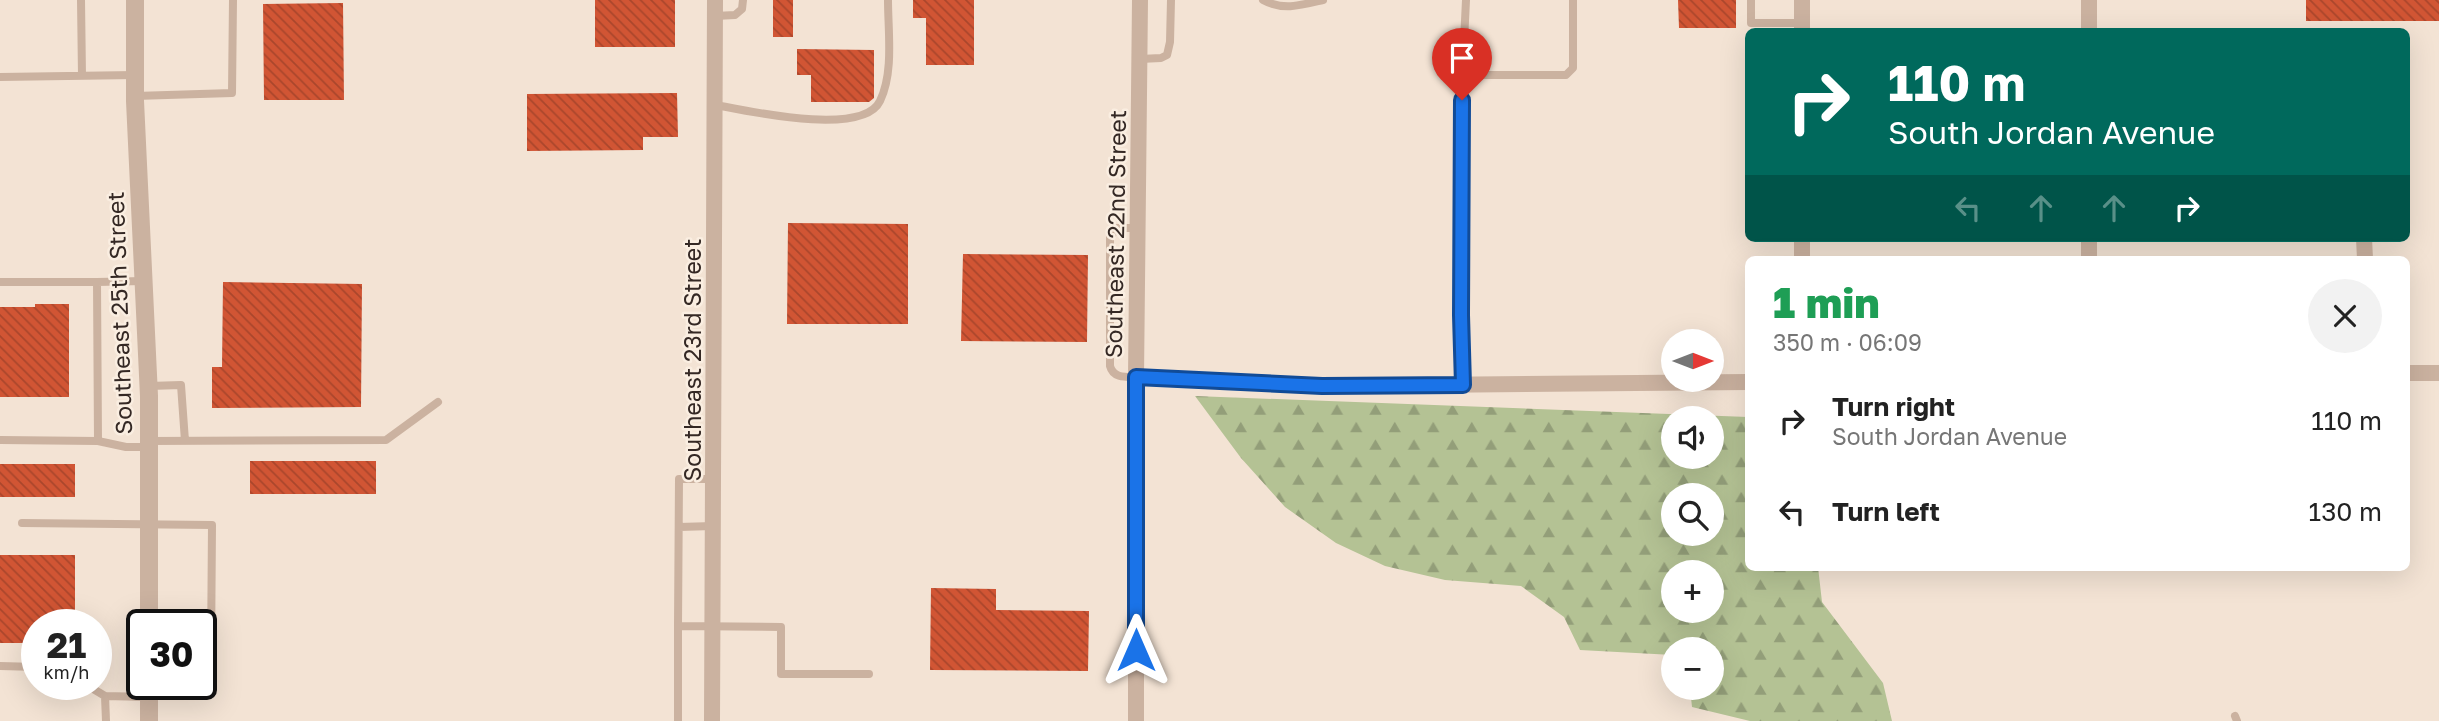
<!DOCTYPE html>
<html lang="en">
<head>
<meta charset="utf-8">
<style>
  body { margin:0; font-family:"Golos Text",sans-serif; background:#f2f2f2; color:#222; height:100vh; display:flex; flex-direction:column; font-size:26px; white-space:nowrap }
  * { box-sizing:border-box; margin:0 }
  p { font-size:23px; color:#767676 }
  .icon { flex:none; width:38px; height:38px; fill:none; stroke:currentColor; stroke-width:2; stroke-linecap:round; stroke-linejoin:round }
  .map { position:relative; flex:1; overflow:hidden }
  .drawer { position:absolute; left:1745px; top:256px; width:665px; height:315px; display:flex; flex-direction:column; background:#fff; border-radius:10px; box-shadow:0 7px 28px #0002 }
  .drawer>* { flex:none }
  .banner { position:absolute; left:1745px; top:28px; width:665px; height:214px; border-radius:10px; box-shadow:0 7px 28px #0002; background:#00695c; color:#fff; overflow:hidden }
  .needle { width:46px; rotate:90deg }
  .fabs { position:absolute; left:1661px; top:329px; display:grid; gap:14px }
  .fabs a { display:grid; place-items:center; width:63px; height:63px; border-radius:50%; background:#fff; box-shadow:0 7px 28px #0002; font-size:35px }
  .speed { position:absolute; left:21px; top:609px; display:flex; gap:14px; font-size:35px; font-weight:700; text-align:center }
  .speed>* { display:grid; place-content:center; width:91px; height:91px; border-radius:50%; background:#fff; box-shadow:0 7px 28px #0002; line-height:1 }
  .speed small { font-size:18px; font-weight:400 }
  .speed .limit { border:4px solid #111; border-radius:10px; background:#fff; color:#111 }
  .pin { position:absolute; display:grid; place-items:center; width:60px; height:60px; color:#fff; margin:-72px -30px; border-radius:50% 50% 50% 0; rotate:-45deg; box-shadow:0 0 7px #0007 }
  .pin .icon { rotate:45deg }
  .me { position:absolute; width:77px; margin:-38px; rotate:0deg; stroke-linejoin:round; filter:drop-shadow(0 0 5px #0008) }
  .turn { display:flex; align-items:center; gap:24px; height:147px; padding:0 28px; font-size:32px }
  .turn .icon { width:91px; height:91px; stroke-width:2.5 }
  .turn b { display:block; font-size:49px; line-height:60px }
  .lanes { display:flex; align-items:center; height:66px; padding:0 28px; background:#0003; justify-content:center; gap:35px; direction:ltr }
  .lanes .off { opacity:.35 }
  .round { display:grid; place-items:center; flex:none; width:74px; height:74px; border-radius:37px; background:#f2f2f2 }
  .overview { display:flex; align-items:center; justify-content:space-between; height:119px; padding:0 28px }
  h1 { font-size:42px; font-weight:800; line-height:52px; color:#1e9e55 }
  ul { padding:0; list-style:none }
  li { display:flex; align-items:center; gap:21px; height:91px; padding:0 28px }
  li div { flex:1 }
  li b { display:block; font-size:26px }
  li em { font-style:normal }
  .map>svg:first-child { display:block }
  .forest { fill:url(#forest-firs); fill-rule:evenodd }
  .building { fill:url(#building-back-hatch) }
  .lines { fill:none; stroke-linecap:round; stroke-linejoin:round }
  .service { stroke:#cbb2a0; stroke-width:8 }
  .minor { stroke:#cbb2a0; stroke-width:16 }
  .tertiary { stroke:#cbb2a0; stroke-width:18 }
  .route-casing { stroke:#114b97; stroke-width:18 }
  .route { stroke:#1a73e8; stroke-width:12 }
  .labels { text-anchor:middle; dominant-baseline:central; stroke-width:5; stroke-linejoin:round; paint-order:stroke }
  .street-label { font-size:23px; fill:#342824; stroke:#faeee1 }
</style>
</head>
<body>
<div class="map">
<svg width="2439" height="721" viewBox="0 0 2439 721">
  <defs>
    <pattern id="forest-firs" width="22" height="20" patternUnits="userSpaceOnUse" patternTransform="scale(1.75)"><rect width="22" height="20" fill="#b4c294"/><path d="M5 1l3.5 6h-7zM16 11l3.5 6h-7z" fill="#939e79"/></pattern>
    <pattern id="building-back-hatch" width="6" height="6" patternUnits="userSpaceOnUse" patternTransform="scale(1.75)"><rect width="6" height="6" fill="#d15534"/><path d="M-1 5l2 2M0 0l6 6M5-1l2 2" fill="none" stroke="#aa462c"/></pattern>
  </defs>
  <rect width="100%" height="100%" fill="#f3e3d4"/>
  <!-- forest -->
  <path class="forest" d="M1195 396 1748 417V567H1818L1822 602 1883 683 1892 721H1750L1692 707 1690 688H1712V649H1673V655L1580 650 1564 617 1521 586 1445 580 1385 566 1336 543 1285 507 1241 458ZM1712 418V457H1673V418ZM1673 495H1712V534H1673ZM1673 572H1712V611H1673Z"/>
  <!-- building -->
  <path class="building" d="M595 0H675V47H595Z
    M773 0H793V37H773Z
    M913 0H974V65H926V18H913Z
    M1678 0H1736V28H1679Z
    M2306 0H2439V21H2306Z
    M343 3 344 100H264L263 4Z
    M797 49 874 50V98L869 102H811V75H797Z
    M677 93 678 137H643V150L527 151V94Z
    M788 223 908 224V324H787Z
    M963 254 1088 255 1087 342 961 341Z
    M223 282 362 284 361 407 212 408V367H222Z
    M35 304H69V397H0V307H35Z
    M250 461H376V494H250Z
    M0 464H75V497H0Z
    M0 555H75V625H37V643H0Z
    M931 588 996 589V610L1089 611 1088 671 930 670Z"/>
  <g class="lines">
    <!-- service -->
    <path class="service" d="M81 0 82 76
      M1263 0C1283 11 1302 5 1323 0
      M1751 0V23H1802
      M715 16 735 15 742 9 743 0
      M1140 59 1161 58 1167 55 1170 42 1171 0
      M1463 75H1566L1573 68V0
      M0 77 135 75
      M135 96 232 93 233 0
      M716 105C748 111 863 137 880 101 894 72 888 32 888 0
      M143 281 97 282 98 441 126 447H148
      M0 282H97
      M1136 377C1125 377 1113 378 1110 366V237L1117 228H1138
      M1463 385 1460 125 1466 0
      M149 386 181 385 185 441
      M0 440 98 441
      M149 441 386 440 438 402
      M22 523 212 525 211 654H201
      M679 527 713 526
      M678 626 679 479H714
      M0 666 37 667
      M85 684 105 696 148 697
      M105 696 106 721
      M2235 716 2237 721
      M678 721V626L781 627V674H869"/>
    <!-- minor -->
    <path class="minor" d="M1802 0V32
      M2089 32V0
      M1802 238V259
      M2364 238 2365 259
      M2089 259V238
      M2406 373H2439
      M1136 377 1322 386 1748 382
      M712 721 715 0
      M1136 721V377L1140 0"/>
    <!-- tertiary -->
    <path class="tertiary" d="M135 0V101L149 396V625
      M149 684V721"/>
  </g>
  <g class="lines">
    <defs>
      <path id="route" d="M1136 650V377L1322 386 1463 385 1461 315 1462 100"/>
    </defs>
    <!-- route casing -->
    <use href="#route" class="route-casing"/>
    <!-- route -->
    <use href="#route" class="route"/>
  </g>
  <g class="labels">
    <!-- street labels -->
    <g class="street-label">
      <text transform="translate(1115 234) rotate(-89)">Southeast 22nd Street</text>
      <text transform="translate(119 313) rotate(-92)">Southeast 25th Street</text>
      <text transform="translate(692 360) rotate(-90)">Southeast 23rd Street</text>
    </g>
  </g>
</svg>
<div class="fabs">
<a><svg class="needle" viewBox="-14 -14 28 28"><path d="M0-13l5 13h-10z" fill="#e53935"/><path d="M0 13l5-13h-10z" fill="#767676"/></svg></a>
<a><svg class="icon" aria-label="sound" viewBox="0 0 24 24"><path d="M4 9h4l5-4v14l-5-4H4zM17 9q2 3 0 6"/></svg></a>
<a><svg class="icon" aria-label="search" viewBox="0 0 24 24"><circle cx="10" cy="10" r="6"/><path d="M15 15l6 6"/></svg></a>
<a>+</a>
<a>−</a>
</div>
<div class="speed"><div>21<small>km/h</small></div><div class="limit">30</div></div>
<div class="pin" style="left:1462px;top:100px;background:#d93025"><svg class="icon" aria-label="arrive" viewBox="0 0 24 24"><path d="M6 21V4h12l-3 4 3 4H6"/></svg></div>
<svg class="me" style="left:1136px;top:650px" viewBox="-20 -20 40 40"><path d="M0-17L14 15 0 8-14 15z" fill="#1a73e8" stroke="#fff" stroke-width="4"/></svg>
<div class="banner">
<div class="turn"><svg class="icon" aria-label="right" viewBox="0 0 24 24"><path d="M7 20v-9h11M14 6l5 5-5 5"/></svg><div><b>110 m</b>South Jordan Avenue</div></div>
<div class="lanes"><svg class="icon off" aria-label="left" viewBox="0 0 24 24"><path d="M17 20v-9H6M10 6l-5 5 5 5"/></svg><svg class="icon off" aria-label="ahead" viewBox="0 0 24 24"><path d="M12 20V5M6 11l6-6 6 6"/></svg><svg class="icon off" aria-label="ahead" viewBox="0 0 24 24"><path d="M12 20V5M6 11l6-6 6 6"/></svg><svg class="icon" aria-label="right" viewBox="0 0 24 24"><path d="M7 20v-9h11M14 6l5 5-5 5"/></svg></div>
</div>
<section class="drawer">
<div class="overview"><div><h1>1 min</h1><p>350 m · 06:09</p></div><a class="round"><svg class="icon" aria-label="close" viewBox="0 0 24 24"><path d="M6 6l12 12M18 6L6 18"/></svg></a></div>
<ul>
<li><svg class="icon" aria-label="right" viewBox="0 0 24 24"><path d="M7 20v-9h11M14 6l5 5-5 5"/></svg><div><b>Turn right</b><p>South Jordan Avenue</p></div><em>110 m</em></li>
<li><svg class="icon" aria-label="left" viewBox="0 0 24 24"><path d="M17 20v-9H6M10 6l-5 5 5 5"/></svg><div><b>Turn left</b></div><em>130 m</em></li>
</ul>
</section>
</div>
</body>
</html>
